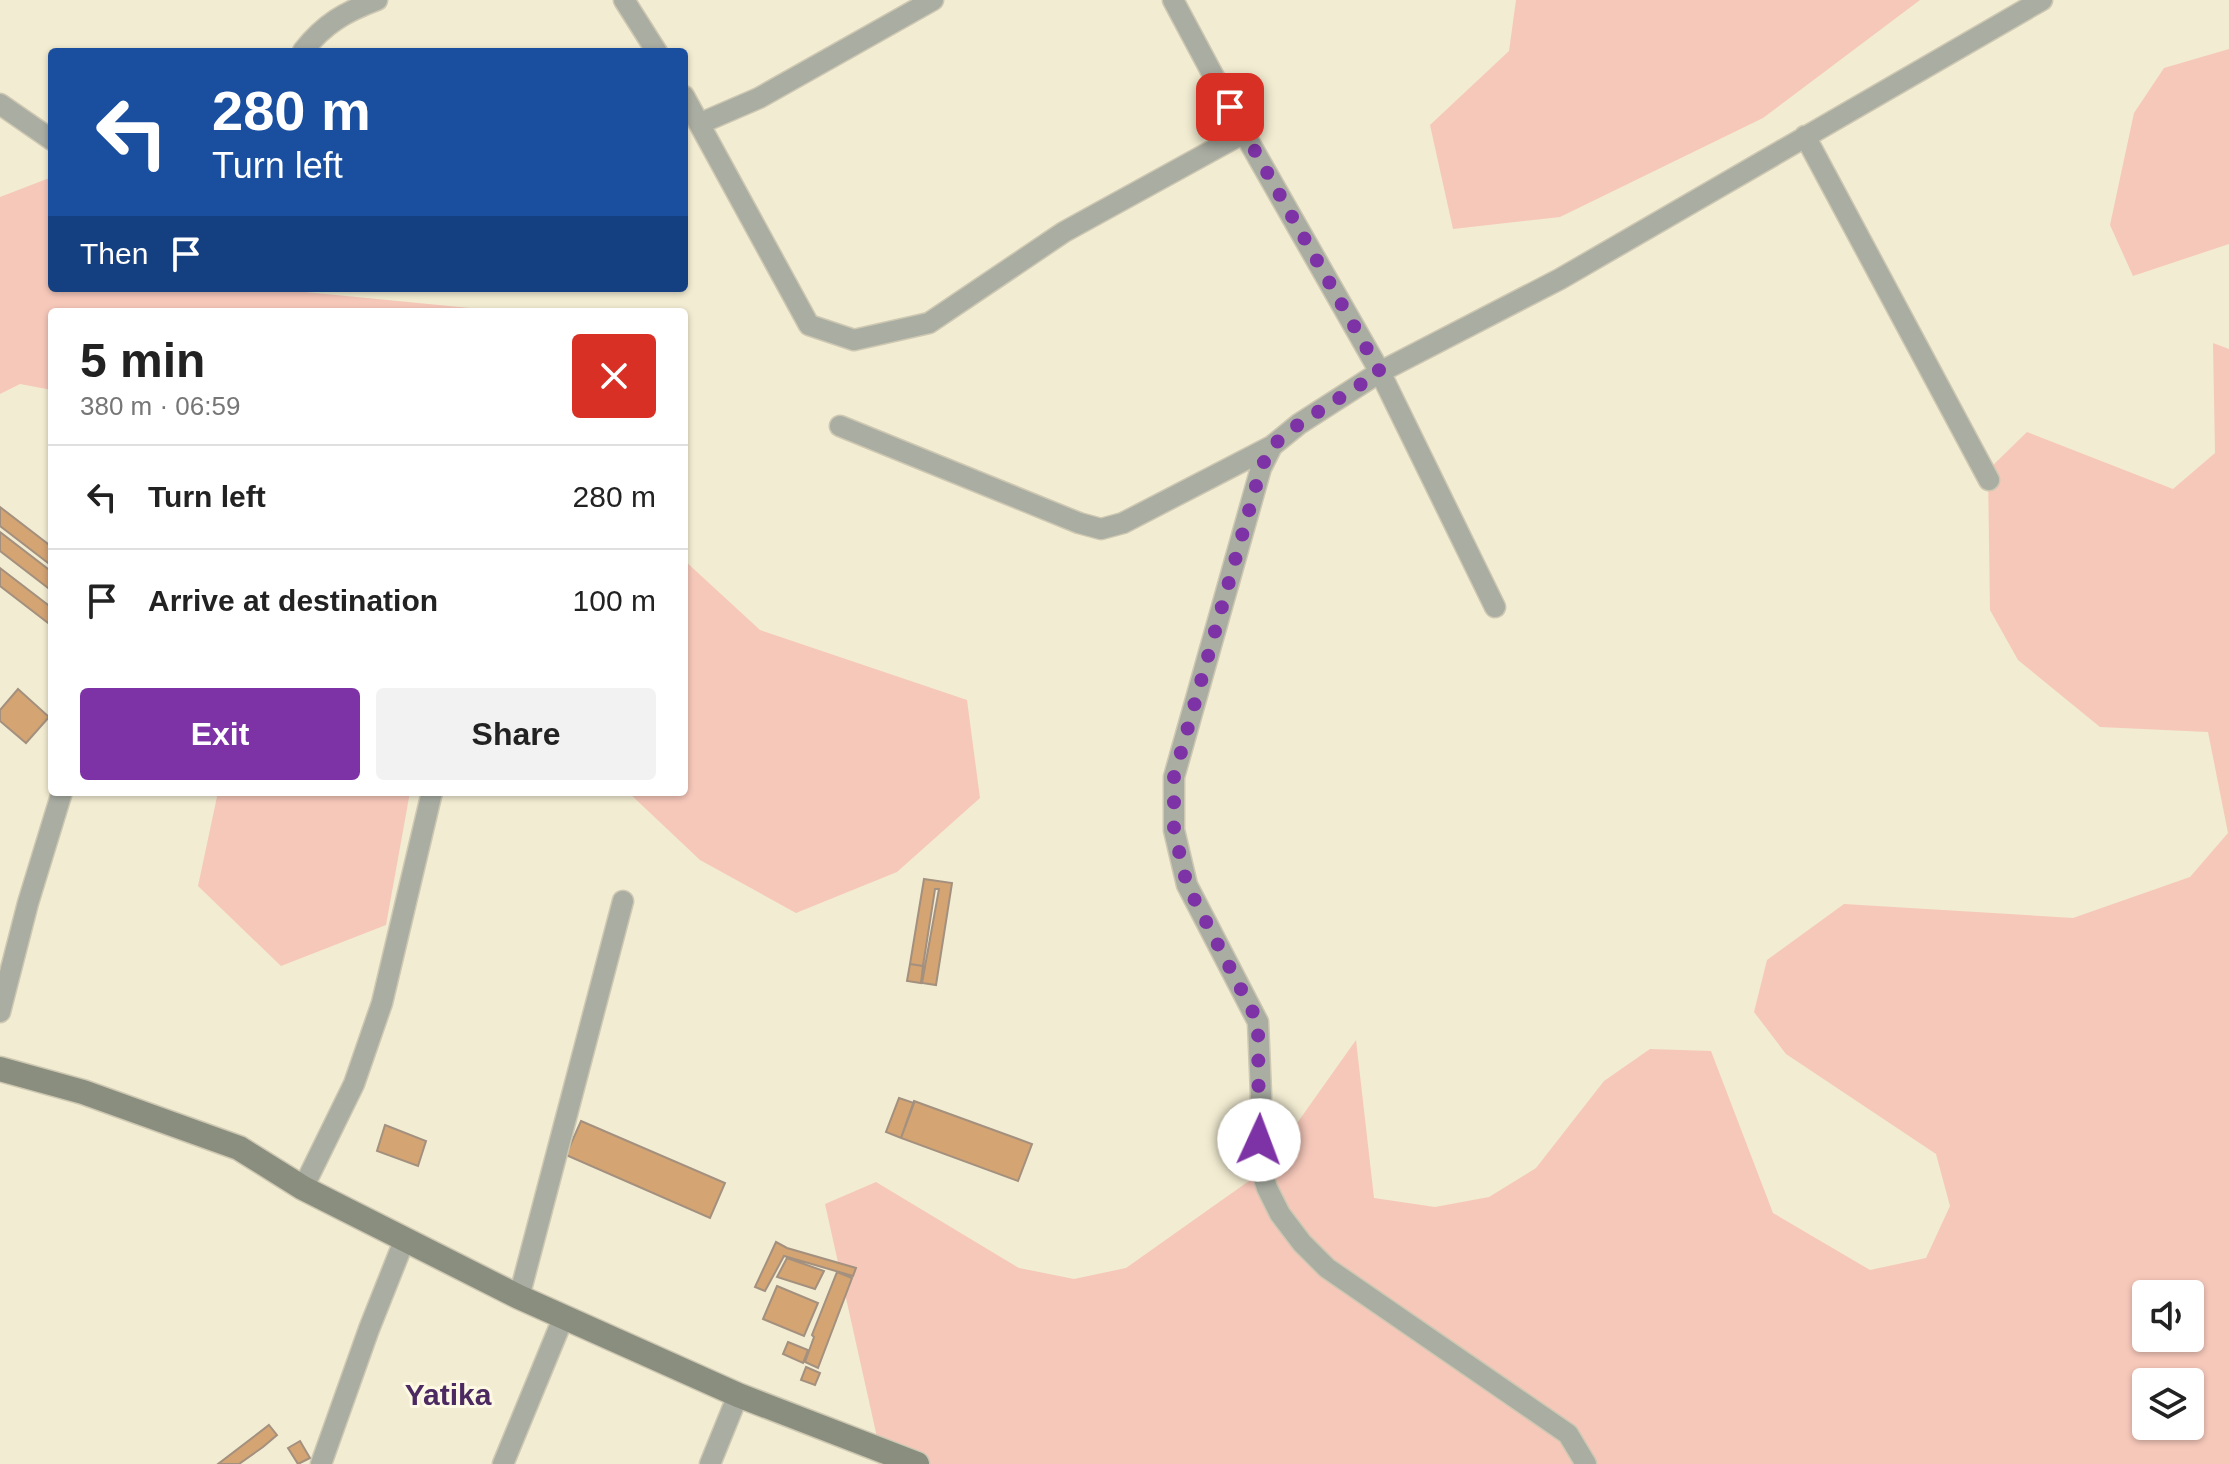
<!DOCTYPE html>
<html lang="en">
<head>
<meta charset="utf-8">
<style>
  body { margin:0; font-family:Arial,sans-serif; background:#f2f2f2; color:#222; height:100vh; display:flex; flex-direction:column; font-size:30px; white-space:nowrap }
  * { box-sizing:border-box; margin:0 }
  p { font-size:26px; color:#767676 }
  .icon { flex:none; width:44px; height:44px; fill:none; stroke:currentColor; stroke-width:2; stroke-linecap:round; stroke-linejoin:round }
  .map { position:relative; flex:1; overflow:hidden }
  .drawer { position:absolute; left:48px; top:308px; width:640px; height:488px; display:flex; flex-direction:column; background:#fff; border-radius:8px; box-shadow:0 2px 6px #0004 }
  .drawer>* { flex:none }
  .guide { position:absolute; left:48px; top:48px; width:640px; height:244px; border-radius:8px; box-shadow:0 2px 6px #0004; background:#1a4fa0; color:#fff; overflow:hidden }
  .buttons { position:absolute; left:2132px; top:1280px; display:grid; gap:16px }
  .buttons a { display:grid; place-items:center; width:72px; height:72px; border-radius:8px; background:#fff; box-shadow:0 2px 6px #0004; font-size:40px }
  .pin { position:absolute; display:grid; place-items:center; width:68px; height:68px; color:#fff; margin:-34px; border-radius:16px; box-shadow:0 4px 12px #0006 }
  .me { position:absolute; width:88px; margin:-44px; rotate:2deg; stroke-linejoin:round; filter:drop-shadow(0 0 6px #0008) }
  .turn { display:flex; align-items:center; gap:28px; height:168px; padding:0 32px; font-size:36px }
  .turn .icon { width:104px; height:104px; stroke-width:2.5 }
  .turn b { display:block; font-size:56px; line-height:68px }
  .then { display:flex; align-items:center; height:76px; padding:0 32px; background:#0003; gap:16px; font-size:30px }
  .round { display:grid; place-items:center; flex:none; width:84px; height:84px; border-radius:8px; background:#f2f2f2 }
  .headline { display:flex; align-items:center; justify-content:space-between; height:136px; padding:0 32px }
  h1 { font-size:48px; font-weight:600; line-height:60px }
  .primary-button { display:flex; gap:16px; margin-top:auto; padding:16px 32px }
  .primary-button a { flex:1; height:92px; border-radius:8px; background:#7d33a5; color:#fff; font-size:32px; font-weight:600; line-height:92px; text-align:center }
  .primary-button a+a { background:#f2f2f2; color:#222 }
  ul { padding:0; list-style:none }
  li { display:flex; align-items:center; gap:24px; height:104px; padding:0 32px; border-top:2px solid #e0e0e0 }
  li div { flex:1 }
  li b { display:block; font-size:30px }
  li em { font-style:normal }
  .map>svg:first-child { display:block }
  .green { fill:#f6c8ba; fill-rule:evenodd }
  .building { fill:#d4a473; stroke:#a3907e; stroke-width:2 }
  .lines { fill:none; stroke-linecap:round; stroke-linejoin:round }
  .street-casing { stroke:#cec8b2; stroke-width:23 }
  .secondary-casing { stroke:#cec8b2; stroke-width:27 }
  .street { stroke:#a9ada2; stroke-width:20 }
  .secondary { stroke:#898e7f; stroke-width:24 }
  .route { stroke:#7d33a5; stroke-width:14; stroke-dasharray:0 25.2 }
  .labels { text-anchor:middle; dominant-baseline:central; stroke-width:6; stroke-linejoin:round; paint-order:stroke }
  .quarter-label { font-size:30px; font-weight:bold; fill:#4c2a61; stroke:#fef9e4 }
</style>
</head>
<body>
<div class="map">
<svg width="2229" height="1464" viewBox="0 0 2229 1464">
  <rect width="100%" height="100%" fill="#f2ecd2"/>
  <!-- green -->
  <path class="green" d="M1516 0H1920L1763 118 1560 217 1453 229 1430 125 1509 51Z
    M2229 49V244L2133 276 2110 225 2134 113 2164 68Z
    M52 177V288H264L480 309 485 312H52V390L20 384 0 394V197Z
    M2213 343 2229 349V1464H883L825 1204 876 1182 1019 1268 1074 1279 1126 1268 1263 1171 1356 1040 1374 1198 1435 1207 1489 1197 1536 1168 1604 1081 1650 1049 1711 1051 1773 1213 1870 1270 1926 1258 1950 1206 1936 1154 1786 1054 1754 1012 1767 960 1844 904 2073 918 2190 877 2228 833 2208 732 2100 727 2018 660 1990 610 1988 470 2027 432 2173 489 2215 453ZM2146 1294H2190V1338H2146ZM2146 1382H2190V1426H2146Z
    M684 560 760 630 967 700 980 798 897 872 796 913 700 860 628 792H684Z
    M218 792H410L386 925 281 966 198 886Z"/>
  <!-- building -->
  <path class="building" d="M0 507 52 547V566L0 526Z
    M0 532 52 572V591L0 551Z
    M0 568 52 608V626L0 586Z
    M18 689 49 717 26 743 0 721V710Z
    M924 879 952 883 936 985 922 983 939 889H935L923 966 910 964Z
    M910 964 923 966 921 983 907 981Z
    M899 1098 914 1103 901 1138 886 1132Z
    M914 1101 1032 1144 1018 1181 901 1138Z
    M581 1121 725 1183 710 1218 566 1155Z
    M385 1125 426 1141 418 1166 377 1151Z
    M776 1242 787 1248 856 1268 853 1276 784 1256 765 1291 755 1287Z
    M787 1258 824 1271 815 1289 777 1277Z
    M837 1272 852 1278 818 1368 805 1362 814 1337 812 1335Z
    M777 1286 818 1303 804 1336 763 1319Z
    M788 1342 808 1350 803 1363 783 1354Z
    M806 1367 820 1373 815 1385 801 1380Z
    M269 1425 277 1435 263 1447 239 1464H218Z
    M300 1441 310 1458 298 1464 288 1448Z"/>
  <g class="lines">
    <defs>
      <path id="street" d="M624 0 657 52
        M1173 0 1244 133 1380 372 1495 607
        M303 51C324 24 345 12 377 0
        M684 96 809 325 854 340 929 323 1064 232 1244 133
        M0 104 52 140
        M701 123 759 98 933 0
        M1805 136 1989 480
        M840 426 1079 523 1101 529 1123 523 1272 446
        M0 1012 28 903 62 792
        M303 1188 354 1084 382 1003 432 792
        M519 1297 623 901
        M321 1464 369 1329 404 1241
        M503 1464 564 1316
        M710 1464 738 1395
        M1586 1464 1568 1434 1327 1268 1302 1243 1280 1214 1267 1188 1259 1162 1261 1094 1258 1022 1187 885 1174 830V777L1261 468 1272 446 1299 424 1380 372 1560 279 2042 0"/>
      <path id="secondary" d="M0 1069 83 1092 239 1148 303 1188 519 1297 738 1395 917 1464"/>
    </defs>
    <!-- street casing -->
    <use href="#street" class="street-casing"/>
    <!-- secondary casing -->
    <use href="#secondary" class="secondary-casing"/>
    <!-- street -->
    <use href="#street" class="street"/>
    <!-- secondary -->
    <use href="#secondary" class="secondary"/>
  </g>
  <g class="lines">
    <!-- route -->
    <path class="route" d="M1230 107 1380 372 1299 424 1272 446 1261 468 1174 777V830L1187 885 1258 1022 1259 1140"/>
  </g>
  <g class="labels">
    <!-- quarter labels -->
    <g class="quarter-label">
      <text x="448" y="1394">Yatika</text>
    </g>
  </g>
</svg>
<div class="buttons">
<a><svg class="icon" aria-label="sound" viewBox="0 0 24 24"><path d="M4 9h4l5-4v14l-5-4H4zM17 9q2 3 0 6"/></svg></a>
<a><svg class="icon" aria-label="layers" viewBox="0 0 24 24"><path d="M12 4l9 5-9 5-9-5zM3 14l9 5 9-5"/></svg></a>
</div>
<div class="pin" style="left:1230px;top:107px;background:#d93025"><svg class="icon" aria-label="arrive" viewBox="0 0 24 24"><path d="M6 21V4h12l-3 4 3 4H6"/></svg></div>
<svg class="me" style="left:1259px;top:1140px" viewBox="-20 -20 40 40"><circle r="19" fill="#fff"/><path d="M0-13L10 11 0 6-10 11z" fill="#7d33a5"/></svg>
<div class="guide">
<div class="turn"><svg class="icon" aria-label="left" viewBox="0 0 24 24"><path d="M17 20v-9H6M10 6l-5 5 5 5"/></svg><div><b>280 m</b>Turn left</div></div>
<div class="then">Then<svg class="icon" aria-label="arrive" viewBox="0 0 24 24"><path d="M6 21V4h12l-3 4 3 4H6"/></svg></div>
</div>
<section class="drawer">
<div class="headline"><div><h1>5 min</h1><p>380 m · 06:59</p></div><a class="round" style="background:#d93025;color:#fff"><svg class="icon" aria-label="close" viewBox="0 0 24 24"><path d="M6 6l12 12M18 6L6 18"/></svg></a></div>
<ul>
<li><svg class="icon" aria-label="left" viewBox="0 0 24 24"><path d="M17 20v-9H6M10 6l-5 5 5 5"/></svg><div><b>Turn left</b></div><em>280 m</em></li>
<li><svg class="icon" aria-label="arrive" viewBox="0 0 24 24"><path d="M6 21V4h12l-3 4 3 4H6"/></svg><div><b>Arrive at destination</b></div><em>100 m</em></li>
</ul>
<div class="primary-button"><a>Exit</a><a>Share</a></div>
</section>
</div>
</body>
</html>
